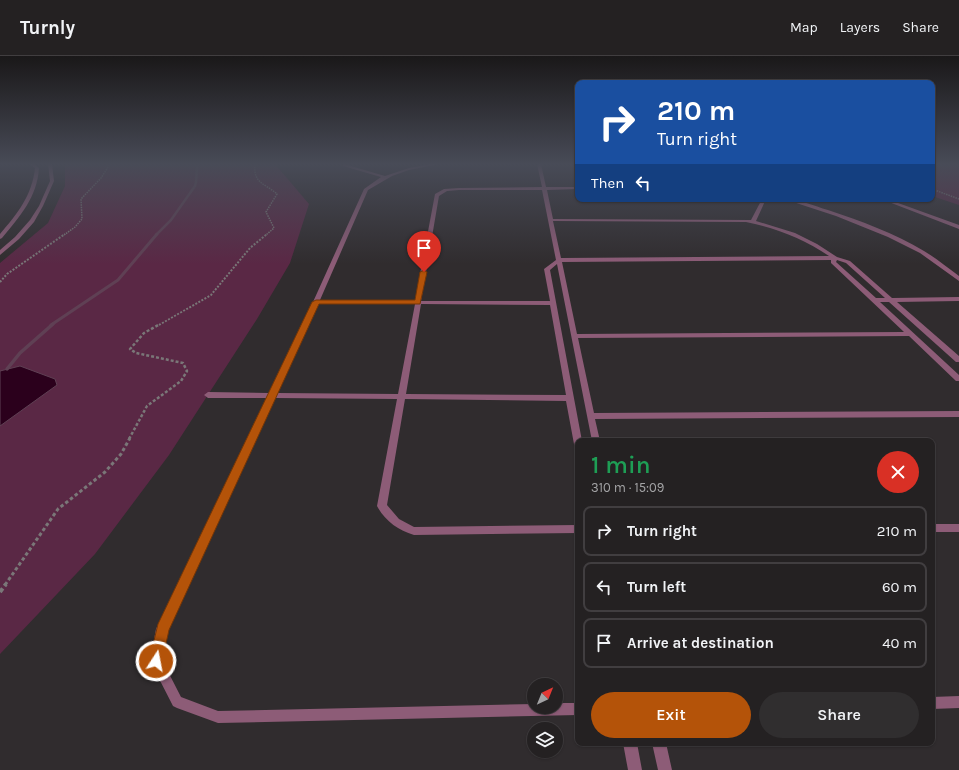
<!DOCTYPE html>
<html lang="en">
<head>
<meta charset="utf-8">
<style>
  body { margin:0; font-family:Karla,sans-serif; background:#302e2f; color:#f1f3f6; height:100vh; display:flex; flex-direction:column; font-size:15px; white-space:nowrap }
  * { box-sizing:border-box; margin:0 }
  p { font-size:13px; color:#a3a3a5 }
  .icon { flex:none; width:22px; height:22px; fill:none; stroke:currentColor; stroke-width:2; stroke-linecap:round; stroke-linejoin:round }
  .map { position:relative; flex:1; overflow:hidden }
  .details { position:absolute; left:575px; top:382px; width:360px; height:308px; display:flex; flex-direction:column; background:#242122; border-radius:8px; box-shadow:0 1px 3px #0004,0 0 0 1px #413e40 }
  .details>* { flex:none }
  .banner { position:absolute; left:575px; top:24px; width:360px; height:122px; border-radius:8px; box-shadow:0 1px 3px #0004,0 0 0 1px #413e40; background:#1a4fa0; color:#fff; overflow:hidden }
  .needle { width:26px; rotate:43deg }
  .fabs { position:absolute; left:527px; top:622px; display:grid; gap:8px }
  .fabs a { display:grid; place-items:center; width:36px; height:36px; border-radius:50%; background:#242122; box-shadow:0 1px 3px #0004,0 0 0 1px #413e40; font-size:20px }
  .pin { position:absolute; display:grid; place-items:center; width:34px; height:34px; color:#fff; margin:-41px -17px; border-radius:50% 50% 50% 0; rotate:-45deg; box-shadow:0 0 4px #0007 }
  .pin .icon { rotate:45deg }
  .me { position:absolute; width:44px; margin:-22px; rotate:11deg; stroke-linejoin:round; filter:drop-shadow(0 0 3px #0008) }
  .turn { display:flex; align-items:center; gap:14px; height:84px; padding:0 16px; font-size:18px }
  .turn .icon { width:52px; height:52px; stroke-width:2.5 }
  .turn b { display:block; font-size:28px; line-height:34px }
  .then { display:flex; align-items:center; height:38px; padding:0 16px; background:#0003; gap:8px; font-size:15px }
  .round { display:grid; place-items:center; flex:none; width:42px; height:42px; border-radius:21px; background:#302e2f }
  .head { display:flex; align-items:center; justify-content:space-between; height:68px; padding:0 16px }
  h1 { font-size:24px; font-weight:600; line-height:30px; color:#1e9e55 }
  .button { display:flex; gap:8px; margin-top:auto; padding:8px 16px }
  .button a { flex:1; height:46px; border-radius:24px; background:#b45309; color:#fff; font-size:16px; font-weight:600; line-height:46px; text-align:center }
  .button a+a { background:#302e2f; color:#f1f3f6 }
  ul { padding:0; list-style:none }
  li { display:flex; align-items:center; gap:12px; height:50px; margin:0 8px 6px; padding:0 8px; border:2px solid #413e40; border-radius:8px }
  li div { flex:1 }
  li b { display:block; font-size:15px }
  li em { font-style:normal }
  header { display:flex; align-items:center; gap:24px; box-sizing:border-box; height:56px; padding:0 20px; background:#242122; border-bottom:1px solid #413e40 }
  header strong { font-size:19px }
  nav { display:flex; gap:22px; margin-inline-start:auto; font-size:14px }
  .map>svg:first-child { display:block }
  .green { fill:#5a2845 }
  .water { fill:#2b001c; stroke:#5f4054 }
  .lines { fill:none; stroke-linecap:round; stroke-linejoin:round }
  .stream-far2 { stroke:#5f4054; stroke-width:2.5 }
  .stream-far1 { stroke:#5f4054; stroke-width:3 }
  .stream { stroke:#5f4054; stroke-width:3.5 }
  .path-far4 { stroke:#7a7778; stroke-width:1.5; stroke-dasharray:1.5 1; stroke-linecap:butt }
  .path-far3 { stroke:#7a7778; stroke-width:2; stroke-dasharray:2 1.5; stroke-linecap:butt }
  .path-far2 { stroke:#7a7778; stroke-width:2.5; stroke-dasharray:3 2; stroke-linecap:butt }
  .path-far1 { stroke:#7a7778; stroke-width:3; stroke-dasharray:3.5 2.5; stroke-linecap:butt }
  .path { stroke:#7a7778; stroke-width:4; stroke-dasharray:4.5 3; stroke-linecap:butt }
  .street { fill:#8d5c77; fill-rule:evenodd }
  .route { fill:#b45309; stroke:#753606 }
</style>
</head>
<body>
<header>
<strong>Turnly</strong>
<nav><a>Map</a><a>Layers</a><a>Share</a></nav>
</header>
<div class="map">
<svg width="959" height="714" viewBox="0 0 959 714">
  <rect width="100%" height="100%" fill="#302c2e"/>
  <!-- green -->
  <path class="green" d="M65 108H275L309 148 290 207 257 263 169 399 95 498 0 598V207L48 167 65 130Z
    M932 108H959V149L932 140Z"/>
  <!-- water -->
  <path class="water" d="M20 310 55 323 57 329 0 370V315Z"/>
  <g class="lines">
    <!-- stream-far2 -->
    <path class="stream-far2" d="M156 179 171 164 195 130C198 122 195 117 198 108"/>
    <!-- stream-far1 -->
    <path class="stream-far1" d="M51 269 118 224 157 178"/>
    <!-- stream -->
    <path class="stream" d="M7 313 20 297 53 268"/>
    <!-- path-far4 -->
    <path class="path-far4" d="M255 108C253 128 265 127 277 138L266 156 274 172 266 179
      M932 133 959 143
      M64 179 75 171 82 163 81 143 101 122 110 108"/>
    <!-- path-far3 -->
    <path class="path-far3" d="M0 226 7 218 65 178
      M159 269 211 239 250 192 267 178"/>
    <!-- path-far2 -->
    <path class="path-far2" d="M129 383 147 350 181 325 187 315 183 307 136 297 130 293 144 277 160 268"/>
    <!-- path-far1 -->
    <path class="path-far1" d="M5 529 58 453 105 416 121 398 130 382"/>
    <!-- path -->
    <path class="path" d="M0 536 6 528"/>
    <!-- street -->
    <path class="street" d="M30 108H34L39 112C37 142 20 160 2 182L0 183V178C17 158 32 140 35 112Z
      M48 108H52L54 125 43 150 34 166 19 183 0 199V194L15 181 30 164 39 150 50 125Z
      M344 108 385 120 409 112 430 108H439L409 114 392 120 368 134 320 244 415 245 435 138 444 133 459 132 542 131 537 108H541L546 131H578V133L547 134 553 163 751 164 762 143H766L756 165 795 177 817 188 837 201 850 205 892 242 959 241V245L897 246 959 300V306H956L889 246H880L959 319V325H956L909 280 578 282 594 357 959 355V361L595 363 600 385H592L557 208 550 214 582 385H578V391L575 390 574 388 566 345 405 343 387 449 399 463 414 471 578 469V477L414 479C398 474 385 465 377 450L397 343 275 342 168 574 162 604 181 641 218 655 534 648V651H556V647H578V659L218 667 177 652 173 650 150 605 156 573 267 342H208L204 339 208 336 269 337 313 246 364 133 381 121 343 110V108ZM459 134H542L556 204 544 213 550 245H421L439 140 447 135ZM553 165 746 166C776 172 804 183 829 200L561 202ZM831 204V207L904 276 577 278 562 206ZM837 204 846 207 885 242H876L836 206ZM318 248H415L398 338 277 337ZM421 248 550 249 566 339 406 338Z
      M784 143C799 143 814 150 828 154 861 165 894 177 924 195 936 202 948 212 959 220V225L920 197 888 181 836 160Z
      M881 143H887L959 169V173Z
      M932 468H959V476H932Z
      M959 640V652L932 653V641Z
      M623 687H637L642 714H628Z
      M652 687H666L672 714H658Z"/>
  </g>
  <!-- sky -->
  <linearGradient id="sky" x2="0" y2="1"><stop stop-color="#1a1819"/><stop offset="0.52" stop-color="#484b57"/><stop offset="1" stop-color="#484b57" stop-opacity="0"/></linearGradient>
  <rect width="959" height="208" fill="url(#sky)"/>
  <!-- route -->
  <path class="route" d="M424 214 427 216 420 248H319L169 574 161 610 156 612 151 610 149 605 158 568 312 246 316 244H415L420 216Z"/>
</svg>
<div class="fabs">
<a><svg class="needle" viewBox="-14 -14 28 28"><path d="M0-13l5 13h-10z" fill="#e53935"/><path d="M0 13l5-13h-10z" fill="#a3a3a5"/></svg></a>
<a><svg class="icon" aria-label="layers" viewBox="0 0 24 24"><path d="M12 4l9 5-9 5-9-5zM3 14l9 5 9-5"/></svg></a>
</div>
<div class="pin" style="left:424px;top:216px;background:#d93025"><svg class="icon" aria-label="arrive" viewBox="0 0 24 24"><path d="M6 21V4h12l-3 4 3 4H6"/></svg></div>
<svg class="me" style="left:156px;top:605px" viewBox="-20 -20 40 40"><circle r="17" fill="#b45309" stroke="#fff" stroke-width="3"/><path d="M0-11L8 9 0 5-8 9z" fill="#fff"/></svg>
<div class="banner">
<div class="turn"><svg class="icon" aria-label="right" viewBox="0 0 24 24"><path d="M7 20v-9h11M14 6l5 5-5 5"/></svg><div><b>210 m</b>Turn right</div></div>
<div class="then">Then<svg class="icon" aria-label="left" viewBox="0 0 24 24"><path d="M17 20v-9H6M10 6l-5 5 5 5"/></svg></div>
</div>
<section class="details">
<div class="head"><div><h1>1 min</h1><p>310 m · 15:09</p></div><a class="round" style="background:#d93025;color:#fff"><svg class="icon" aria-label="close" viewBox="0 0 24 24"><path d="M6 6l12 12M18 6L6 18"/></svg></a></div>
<ul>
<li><svg class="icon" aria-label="right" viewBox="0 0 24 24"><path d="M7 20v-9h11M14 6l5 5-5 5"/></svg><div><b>Turn right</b></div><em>210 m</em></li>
<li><svg class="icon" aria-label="left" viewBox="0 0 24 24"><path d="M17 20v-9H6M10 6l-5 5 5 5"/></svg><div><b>Turn left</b></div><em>60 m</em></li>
<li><svg class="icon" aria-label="arrive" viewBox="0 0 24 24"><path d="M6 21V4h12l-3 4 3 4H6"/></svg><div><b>Arrive at destination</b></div><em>40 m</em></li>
</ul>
<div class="button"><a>Exit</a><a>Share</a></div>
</section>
</div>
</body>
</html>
